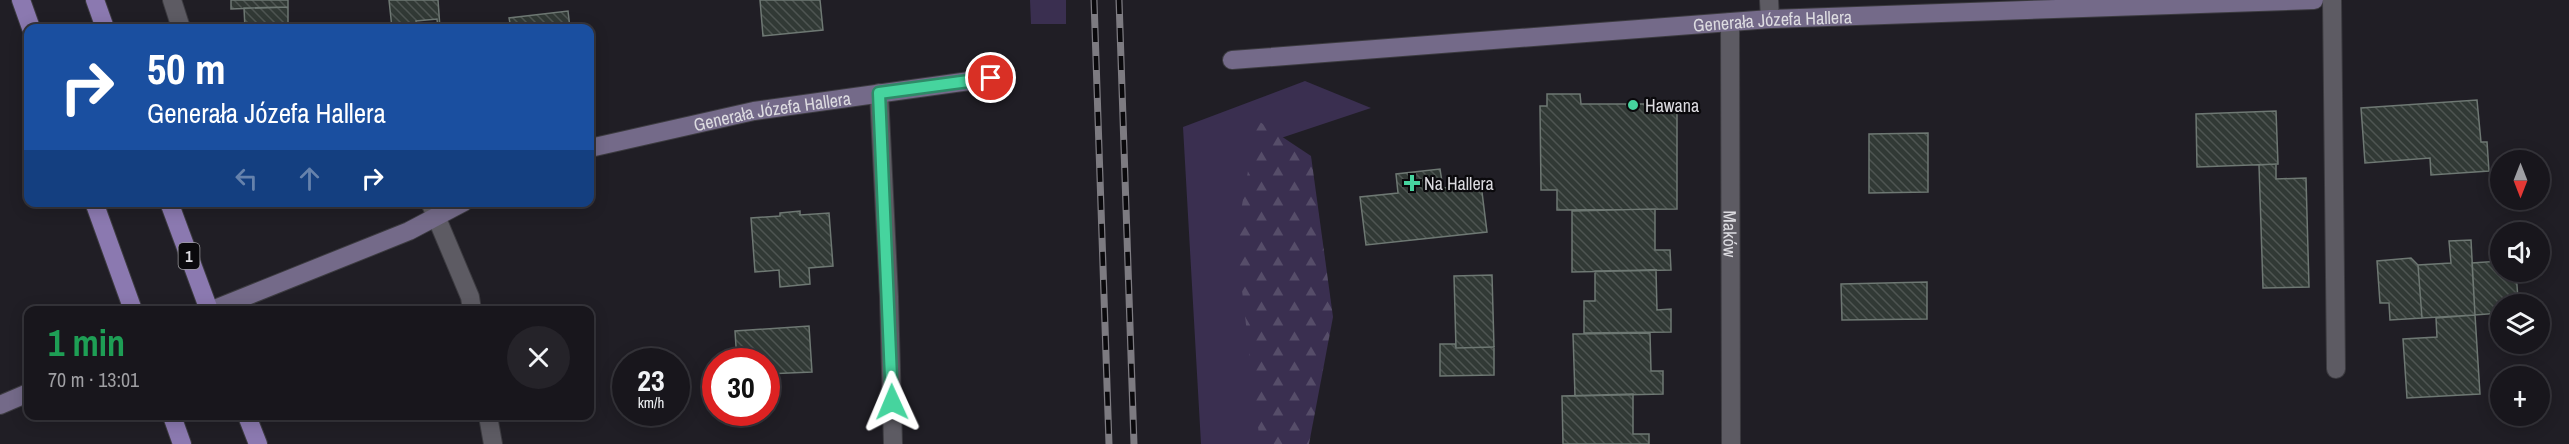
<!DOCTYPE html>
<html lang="pl">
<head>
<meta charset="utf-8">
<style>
  body { margin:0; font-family:"Archivo Narrow",sans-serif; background:#252329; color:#f1f3f6; height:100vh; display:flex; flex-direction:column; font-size:22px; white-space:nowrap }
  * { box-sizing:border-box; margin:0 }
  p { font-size:20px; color:#9f9fa3 }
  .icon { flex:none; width:33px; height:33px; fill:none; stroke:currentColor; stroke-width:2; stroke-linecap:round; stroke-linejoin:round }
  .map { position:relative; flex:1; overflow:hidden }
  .side { position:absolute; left:24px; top:306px; width:570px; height:114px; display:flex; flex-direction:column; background:#18161c; border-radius:12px; box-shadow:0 3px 15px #0003,0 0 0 2px #36353b }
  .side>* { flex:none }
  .guide { position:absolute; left:24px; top:24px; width:570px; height:183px; border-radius:12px; box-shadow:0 3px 15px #0003,0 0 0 2px #36353b; background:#1a4fa0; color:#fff; overflow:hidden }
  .needle { width:39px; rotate:180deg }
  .fabs { position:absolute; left:2490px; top:150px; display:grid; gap:12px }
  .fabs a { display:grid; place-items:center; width:60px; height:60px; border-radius:50%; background:#18161c; box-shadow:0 3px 15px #0003,0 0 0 2px #36353b; font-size:30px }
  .speed { position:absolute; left:612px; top:348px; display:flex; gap:12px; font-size:30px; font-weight:700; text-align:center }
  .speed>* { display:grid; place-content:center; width:78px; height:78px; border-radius:50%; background:#18161c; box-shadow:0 3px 15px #0003,0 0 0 2px #36353b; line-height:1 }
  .speed small { font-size:15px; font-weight:400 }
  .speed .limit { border:9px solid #d22; background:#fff; color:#111 }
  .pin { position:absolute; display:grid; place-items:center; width:51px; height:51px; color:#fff; margin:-26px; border:3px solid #fff; border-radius:50%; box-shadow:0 2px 6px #0007 }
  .me { position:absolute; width:66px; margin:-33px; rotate:359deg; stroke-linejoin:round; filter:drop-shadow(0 0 4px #0008) }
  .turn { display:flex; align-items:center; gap:21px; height:126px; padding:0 24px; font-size:27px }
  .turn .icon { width:78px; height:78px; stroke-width:2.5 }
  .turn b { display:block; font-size:42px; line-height:51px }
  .lanes { display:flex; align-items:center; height:57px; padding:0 24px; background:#0003; justify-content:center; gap:30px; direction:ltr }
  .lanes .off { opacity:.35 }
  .round { display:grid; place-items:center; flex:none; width:63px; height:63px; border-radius:32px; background:#252329 }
  .headline { display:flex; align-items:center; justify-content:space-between; height:102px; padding:0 24px }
  h1 { font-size:36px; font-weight:700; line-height:45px; color:#1e9e55 }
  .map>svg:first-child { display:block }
  .green { fill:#3a2f50 }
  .forest { fill:url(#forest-firs) }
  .building { fill:url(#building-back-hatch); stroke:#6e7873; stroke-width:1.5 }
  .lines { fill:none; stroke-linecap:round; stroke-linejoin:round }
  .lane-casing { stroke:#3c3b40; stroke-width:20 }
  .street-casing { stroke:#3c3b40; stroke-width:20 }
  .secondary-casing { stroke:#3c3b40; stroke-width:20 }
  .primary-casing { stroke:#3c3b40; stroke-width:20 }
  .lane { stroke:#5d5b63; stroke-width:18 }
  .street { stroke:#5d5b63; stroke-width:18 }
  .secondary { stroke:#746a89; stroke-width:18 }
  .primary { stroke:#8b79b0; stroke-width:18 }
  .rail-casing { stroke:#7d7b81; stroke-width:7 }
  .rail { stroke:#0a090c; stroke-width:4.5; stroke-dasharray:14; stroke-linecap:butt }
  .route-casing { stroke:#2e8a67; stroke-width:15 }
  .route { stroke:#46d49e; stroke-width:10 }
  .poi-dot { fill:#46d49e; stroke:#0a090c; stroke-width:2 }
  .labels { text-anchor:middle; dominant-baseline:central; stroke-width:4.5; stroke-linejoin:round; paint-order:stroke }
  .shield { fill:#0a090c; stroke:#9d9ca0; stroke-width:1.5 }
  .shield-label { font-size:16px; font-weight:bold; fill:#dcdbe0 }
  .street-label { font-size:18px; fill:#dcdbe0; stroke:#0a090c }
  .poi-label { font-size:18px; fill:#dcdbe0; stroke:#0a090c; text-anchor:start }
</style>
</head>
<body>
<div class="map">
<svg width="2569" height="444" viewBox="0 0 2569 444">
  <defs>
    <pattern id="forest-firs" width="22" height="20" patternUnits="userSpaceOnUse" patternTransform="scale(1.5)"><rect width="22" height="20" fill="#3a2f50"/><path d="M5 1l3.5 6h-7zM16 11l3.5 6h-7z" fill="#564d69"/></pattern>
    <pattern id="building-back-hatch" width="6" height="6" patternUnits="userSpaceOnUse" patternTransform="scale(1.5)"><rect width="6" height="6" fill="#313935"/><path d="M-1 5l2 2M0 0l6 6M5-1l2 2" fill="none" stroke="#4e5552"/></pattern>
  </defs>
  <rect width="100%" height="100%" fill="#201e25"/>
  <!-- green -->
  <path class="green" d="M1030 0H1066V24H1031Z
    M1305 81 1371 108 1275 140 1298 444H1201L1183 127Z"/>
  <!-- forest -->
  <path class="forest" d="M1257 120 1311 156 1333 317 1309 444H1260L1236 239Z"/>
  <!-- building -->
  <path class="building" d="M231 0H288V7L231 9Z
    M389 0H438L440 28H438L437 19 416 21 417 28H392Z
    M760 0H820L823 30 763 36Z
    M288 7V28H245L244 8Z
    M568 11 570 28H511L509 18Z
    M1547 94H1580L1581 104H1677V209L1557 210V190H1541L1540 106H1547Z
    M2477 100 2481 142H2487L2489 171 2431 175 2430 158 2365 163 2361 108Z
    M2276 111 2278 164 2197 167 2196 114Z
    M1928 133V192L1869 193V134Z
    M2276 164V179L2306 178 2309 287 2263 288 2259 165Z
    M1440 169 1443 188 1481 184 1487 232 1366 245 1360 197 1398 193 1396 174Z
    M1655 209V250H1670L1671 270 1572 272V211Z
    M800 211V215L829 213 833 266 809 268 810 284 780 287 779 270 755 272 751 218 780 216V213Z
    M2471 240 2475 315 2422 318 2418 265 2451 263 2449 241Z
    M2411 258 2418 265 2422 318 2390 320 2389 303H2380L2377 261Z
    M2500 261V272H2516L2518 299 2510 300V304H2500V313L2475 315 2472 263Z
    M1656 270 1657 310 1671 309V332L1584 333V301H1595V271Z
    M1492 275 1494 347 1456 348 1454 276Z
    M1927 282V319L1842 320 1841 284Z
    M2475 315 2480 394 2407 398 2403 339 2437 337 2436 318Z
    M809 326 812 372 766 374V362H737L735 331Z
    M1650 333 1651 371H1663V394L1575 396 1573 334Z
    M1440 344H1455L1456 348 1494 347V375L1440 376Z
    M1633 394V434H1649V444H1563L1562 396Z"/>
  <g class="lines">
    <defs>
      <path id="lane" d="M172 0 181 28
        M2332 0 2336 369
        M430 202 470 297 472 310
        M488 416 493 444"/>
      <g id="street">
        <path d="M1769 0 1770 19"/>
        <path id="s1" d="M1730 22 1731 444"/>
        <path d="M879 93 889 297 893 444"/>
      </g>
      <g id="secondary">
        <path id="s2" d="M1232 60 1770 19 2314 0"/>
        <path id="s3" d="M590 148 754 111 991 78"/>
        <path d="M212 310 409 231 464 202"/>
        <path d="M0 405 28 393"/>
      </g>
      <path id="primary" d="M21 0 31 28
        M95 0 105 28
        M94 202 133 310
        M169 202 209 310
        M172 416 182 444
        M247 416 258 444"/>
    </defs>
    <!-- lane casing -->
    <use href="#lane" class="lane-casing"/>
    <!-- street casing -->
    <use href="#street" class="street-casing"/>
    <!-- secondary casing -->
    <use href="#secondary" class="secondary-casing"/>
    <!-- primary casing -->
    <use href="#primary" class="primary-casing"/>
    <!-- lane -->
    <use href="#lane" class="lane"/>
    <!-- street -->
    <use href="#street" class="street"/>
    <!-- secondary -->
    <use href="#secondary" class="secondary"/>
    <!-- primary -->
    <use href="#primary" class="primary"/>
    <defs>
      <path id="rail" d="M1094 0 1109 444
        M1119 0 1134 444"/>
    </defs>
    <!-- rail casing -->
    <use href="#rail" class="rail-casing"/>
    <!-- rail -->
    <use href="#rail" class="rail"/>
  </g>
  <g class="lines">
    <defs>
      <path id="route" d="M892 402 879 93 991 78"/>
    </defs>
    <!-- route casing -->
    <use href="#route" class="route-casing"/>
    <!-- route -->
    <use href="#route" class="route"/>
  </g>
  <!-- markers -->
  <g class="poi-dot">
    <circle cx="1633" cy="105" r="6"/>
    <path d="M1409 174h6v6h6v6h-6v6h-6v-6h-6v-6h6z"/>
  </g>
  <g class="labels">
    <!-- shield labels -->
    <rect class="shield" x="178.5" y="243" width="21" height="26" rx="4.5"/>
    <g class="shield-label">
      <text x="189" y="256">1</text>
    </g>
    <!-- street labels -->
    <g class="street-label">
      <text stroke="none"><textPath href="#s2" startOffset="542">Generała Józefa Hallera</textPath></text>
      <text stroke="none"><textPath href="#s3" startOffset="186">Generała Józefa Hallera</textPath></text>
      <text stroke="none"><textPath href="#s1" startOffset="212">Maków</textPath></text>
    </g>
    <!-- poi labels -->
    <g class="poi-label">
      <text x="1645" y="105">Hawana</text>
      <text x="1424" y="183">Na Hallera</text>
    </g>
  </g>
</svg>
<div class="fabs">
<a><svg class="needle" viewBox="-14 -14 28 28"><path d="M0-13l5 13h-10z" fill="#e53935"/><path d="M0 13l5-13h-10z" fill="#9f9fa3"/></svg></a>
<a><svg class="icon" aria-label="sound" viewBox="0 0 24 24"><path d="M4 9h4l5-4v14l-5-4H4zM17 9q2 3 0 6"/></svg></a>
<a><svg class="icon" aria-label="layers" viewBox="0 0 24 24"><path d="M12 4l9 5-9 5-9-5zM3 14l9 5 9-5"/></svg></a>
<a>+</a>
</div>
<div class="speed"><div>23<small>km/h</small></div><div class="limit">30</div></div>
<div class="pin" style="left:991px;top:78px;background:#d93025"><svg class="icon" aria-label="arrive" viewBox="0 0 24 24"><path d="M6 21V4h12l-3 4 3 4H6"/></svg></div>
<svg class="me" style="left:892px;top:402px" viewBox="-20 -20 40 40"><path d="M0-17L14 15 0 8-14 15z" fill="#46d49e" stroke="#fff" stroke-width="4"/></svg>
<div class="guide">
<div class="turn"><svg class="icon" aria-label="right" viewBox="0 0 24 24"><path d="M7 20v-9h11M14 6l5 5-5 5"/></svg><div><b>50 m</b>Generała Józefa Hallera</div></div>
<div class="lanes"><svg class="icon off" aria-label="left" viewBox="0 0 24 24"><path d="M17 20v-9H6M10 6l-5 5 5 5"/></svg><svg class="icon off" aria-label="ahead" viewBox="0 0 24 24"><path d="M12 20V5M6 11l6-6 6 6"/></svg><svg class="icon" aria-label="right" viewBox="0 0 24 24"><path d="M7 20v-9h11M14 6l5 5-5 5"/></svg></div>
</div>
<section class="side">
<div class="headline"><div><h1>1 min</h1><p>70 m · 13:01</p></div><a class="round"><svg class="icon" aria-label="close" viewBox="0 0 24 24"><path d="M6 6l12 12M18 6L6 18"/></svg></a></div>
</section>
</div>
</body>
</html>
